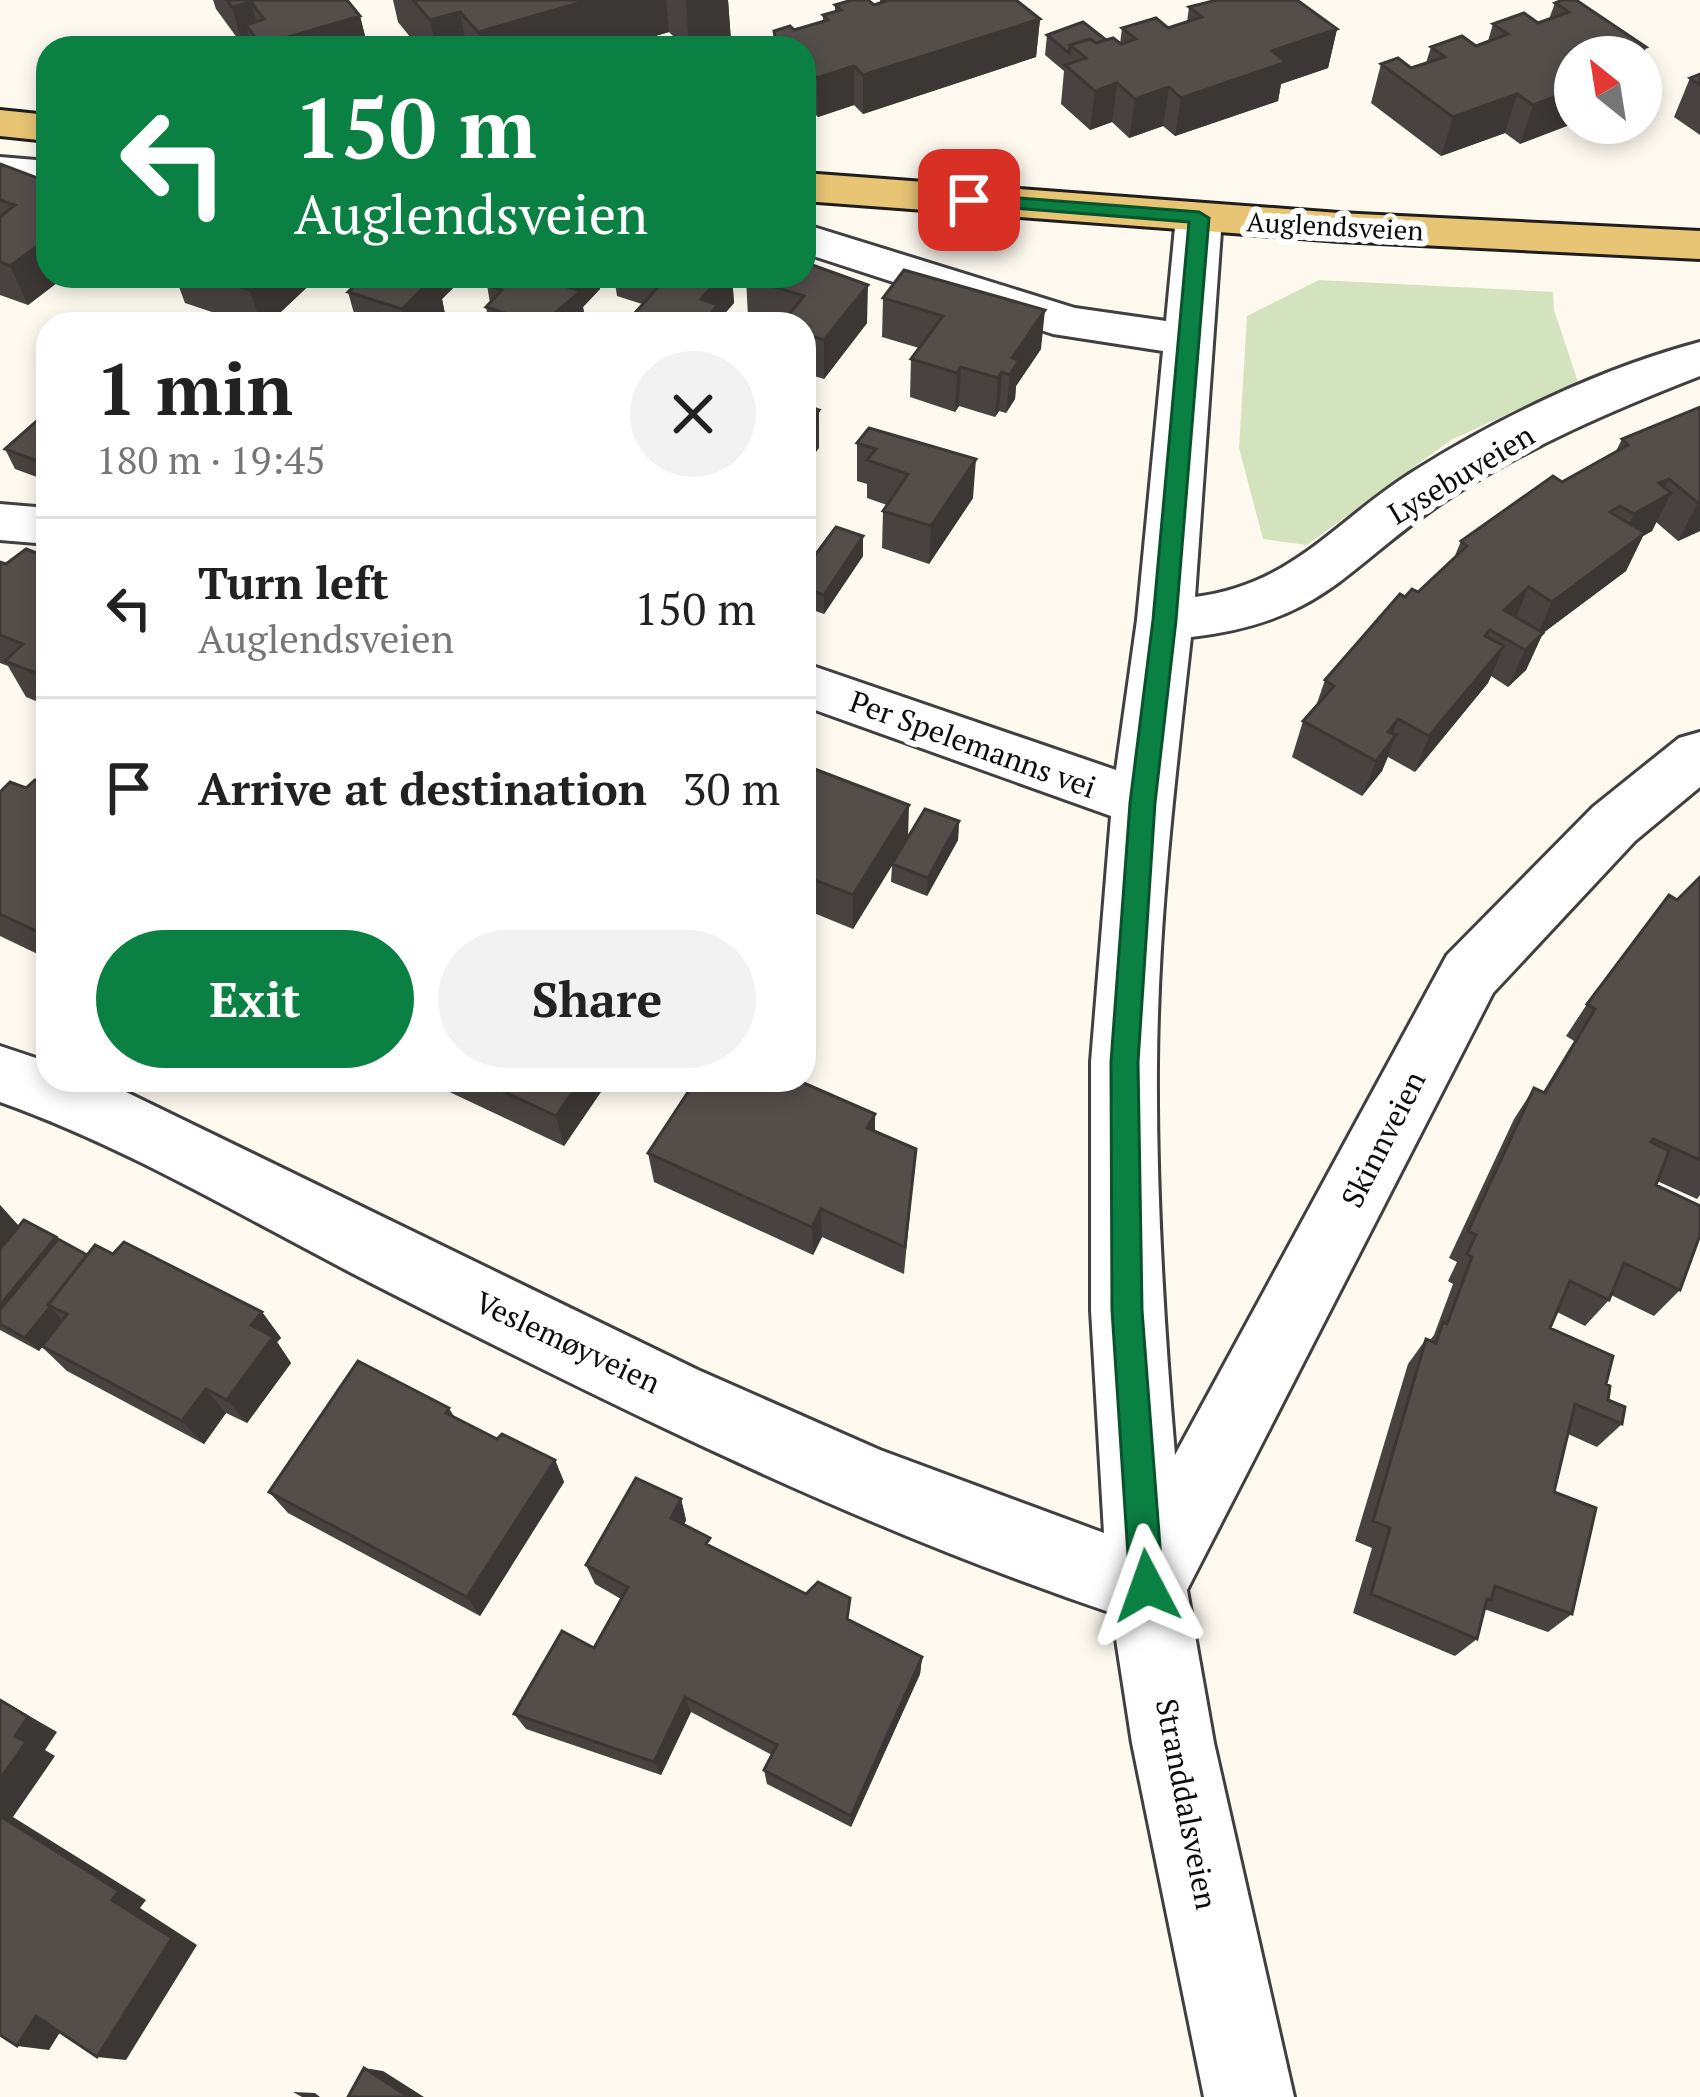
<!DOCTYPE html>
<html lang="en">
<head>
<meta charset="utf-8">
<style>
  body { margin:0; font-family:"PT Serif",serif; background:#f2f2f2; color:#222; height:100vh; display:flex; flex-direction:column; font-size:45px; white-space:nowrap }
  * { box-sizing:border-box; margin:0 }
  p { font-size:39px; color:#767676 }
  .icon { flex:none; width:66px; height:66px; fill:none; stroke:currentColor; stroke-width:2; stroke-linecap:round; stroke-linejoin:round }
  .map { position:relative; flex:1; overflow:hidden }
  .panel { position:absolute; left:36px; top:312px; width:780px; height:780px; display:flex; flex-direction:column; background:#fff; border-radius:36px; box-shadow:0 6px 18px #0003 }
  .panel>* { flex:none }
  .banner { position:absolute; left:36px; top:36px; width:780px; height:252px; border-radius:36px; box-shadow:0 6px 18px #0003; background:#0b8043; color:#fff; overflow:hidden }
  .needle { width:78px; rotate:330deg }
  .buttons { position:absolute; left:1554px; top:36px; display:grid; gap:24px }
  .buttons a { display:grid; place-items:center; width:108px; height:108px; border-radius:50%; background:#fff; box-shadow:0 6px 18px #0003; font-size:60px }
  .pin { position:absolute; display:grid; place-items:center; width:102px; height:102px; color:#fff; margin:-51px; border-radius:24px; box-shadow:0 6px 18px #0006 }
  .me { position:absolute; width:132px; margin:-66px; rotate:356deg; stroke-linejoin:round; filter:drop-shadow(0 0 9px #0008) }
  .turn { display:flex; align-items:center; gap:42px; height:252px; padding:0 60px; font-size:54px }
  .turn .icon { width:156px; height:156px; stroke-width:2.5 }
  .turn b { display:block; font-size:84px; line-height:102px }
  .round { display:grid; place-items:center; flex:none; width:126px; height:126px; border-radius:63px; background:#f2f2f2 }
  .head { display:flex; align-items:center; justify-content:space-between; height:204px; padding:0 60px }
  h1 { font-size:72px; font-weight:700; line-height:90px }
  .primary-button { display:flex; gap:24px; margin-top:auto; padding:24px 60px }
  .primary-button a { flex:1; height:138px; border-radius:72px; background:#0b8043; color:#fff; font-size:48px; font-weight:700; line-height:138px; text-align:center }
  .primary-button a+a { background:#f2f2f2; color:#222 }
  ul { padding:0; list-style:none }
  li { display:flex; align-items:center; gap:36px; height:180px; padding:0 60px; border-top:3px solid #e0e0e0 }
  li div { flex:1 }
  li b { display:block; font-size:45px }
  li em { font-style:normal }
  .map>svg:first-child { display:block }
  .green { fill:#d3e3bd }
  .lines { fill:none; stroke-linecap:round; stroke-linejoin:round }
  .minor-casing { stroke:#404040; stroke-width:6 }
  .major-casing { stroke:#1e1e1e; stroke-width:6 }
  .minor { fill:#fff; fill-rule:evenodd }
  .major { fill:#e8c574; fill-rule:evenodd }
  .wall { fill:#484340 }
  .shaded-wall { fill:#3b3734 }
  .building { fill:#544e4b; stroke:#3b3734; stroke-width:3 }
  .route { fill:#0b8043; stroke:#07532c; stroke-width:3 }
  .labels { text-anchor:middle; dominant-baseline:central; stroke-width:12; stroke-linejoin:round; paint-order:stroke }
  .far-street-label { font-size:27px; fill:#0d0d0d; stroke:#fff }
  .street-label { font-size:30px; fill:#0d0d0d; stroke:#fff }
</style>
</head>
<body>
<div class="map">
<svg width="1700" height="2097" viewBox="0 0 1700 2097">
  <rect width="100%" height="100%" fill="#fdf9ef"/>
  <!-- green -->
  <path class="green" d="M1319 280 1553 292 1554 310 1578 382 1451 440 1307 545 1263 539 1239 448 1247 316Z"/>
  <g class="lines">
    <defs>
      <path id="minor" d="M0 157 48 161V189L0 185Z
        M1199 203 1215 207 1222 217 1195 597C1295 584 1335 520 1414 471 1500 417 1602 368 1700 342V376C1615 409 1529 446 1452 496 1348 563 1329 621 1191 637 1175 779 1158 922 1157 1064 1156 1194 1164 1325 1175 1455L1447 955 1593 807 1679 738 1700 732V787L1635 841 1493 993 1187 1590 1214 1743 1294 2097H1204L1132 1743 1112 1613C857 1527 615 1407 375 1285 251 1222 132 1149 0 1102V1046L48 1062V1080H97L126 1092 698 1370 880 1450 1104 1533 1091 1310V1062L1111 816 804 706V663L1116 770 1137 620 1163 351 1053 334 804 253V224L1075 308 1166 321 1176 217 1183 207Z
        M0 504 48 508V544L0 540Z"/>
      <path id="major" d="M0 110 48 115V141L0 136Z
        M804 173 1339 213 1700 231V259L1339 241 804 201Z"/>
    </defs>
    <!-- minor casing -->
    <use href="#minor" class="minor-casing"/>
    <!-- major casing -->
    <use href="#major" class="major-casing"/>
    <!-- minor -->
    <use href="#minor" class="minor"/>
    <!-- major -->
    <use href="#major" class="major"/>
  </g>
  <!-- wall -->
  <path class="wall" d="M213 0H347L360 16 368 48H252L251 44 243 46 216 9Z
    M393 0H728L731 41 707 48H685L669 32 614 48H419L398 22Z
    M880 0H1016L1040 19 1036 57 863 114 854 105 818 117 804 103V48H774V31L794 30 823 22V15L835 11V5H874L880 3Z
    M1555 3 1646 47 1641 61V57L1520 144 1505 133 1441 156 1371 103 1381 64 1411 68 1426 63 1431 47 1476 46 1488 41 1493 24 1538 23 1549 19Z
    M1189 7 1337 29 1328 68 1281 84 1278 101 1175 136 1163 126 1129 138 1112 122 1090 130 1061 104 1064 71 1045 55 1047 35 1106 40 1120 44 1122 28H1168L1187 22Z
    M1700 74V135L1674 117 1690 78Z
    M0 164 48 276H66L28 305 0 295Z
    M904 270 1041 349 1016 386 1015 399 1006 413 999 411 995 417 959 406 955 412 910 397 911 359 919 348 882 337 883 298Z
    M175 276H319L268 324H248L185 303Z
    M348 276H465L442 299 445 314 435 324H357L348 292 353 286 350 285Z
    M482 276H598L600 289 583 307 586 324H489L486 307 490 303 487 285 488 283 483 282Z
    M614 276H732L734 303 719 320 720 324H625L642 304 617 296Z
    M804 276 867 323 824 379 804 373V324H772L748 317 746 278Z
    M1700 407V531L1678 541 1656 522 1652 531 1643 536 1626 571 1543 633 1526 670 1508 687 1491 676 1488 683 1415 772 1388 757 1382 771 1362 796 1292 757 1303 721 1316 706 1325 680 1405 597 1418 592 1454 558 1461 541 1616 451 1622 439Z
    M48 411V481L15 469 5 449Z
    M869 428 973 498 929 564 882 548 883 511 887 505 867 498V484L857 481V443Z
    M863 536V556L824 614 804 607V570Z
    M48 561V706L26 697 8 666 0 663V562L6 564Z
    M804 765 908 837 959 821 958 840 927 896 891 882 892 866 853 929 804 909Z
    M48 785V959L0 936V792Z
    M1700 877V1195L1697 1199 1657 1181 1656 1185 1680 1290 1654 1316 1611 1295 1609 1300 1585 1326 1557 1312 1550 1328 1606 1384 1608 1400 1622 1424 1597 1447 1568 1434 1554 1492 1572 1614 1548 1632 1484 1609 1477 1639 1455 1656 1353 1613 1372 1548 1355 1541 1408 1364 1426 1339 1430 1340 1434 1335 1453 1284 1448 1281 1457 1262 1449 1258 1514 1119 1534 1088 1543 1092 1574 1041 1566 1036 1587 1004 1677 900Z
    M424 1080H609L564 1146Z
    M875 1114V1131L916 1149 904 1274 822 1237 813 1255 654 1182 648 1153Z
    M0 1205 19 1226 56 1237 87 1255 113 1254 262 1312 281 1338 277 1342 291 1363 247 1423 226 1413 204 1444 67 1371 42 1347 39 1351 0 1330Z
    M449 1408 455 1418 497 1439 555 1460 564 1482 480 1616 288 1513 269 1492Z
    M681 1499 686 1520 684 1525 711 1546 922 1657 920 1674 851 1827 767 1784 764 1770 772 1755 691 1712 661 1775 526 1729 514 1714 594 1648 621 1599 595 1584 586 1565Z"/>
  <!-- shaded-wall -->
  <path class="shaded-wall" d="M589 0H666L669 32 614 48H481L478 32Z
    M686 0H728L731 41 707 48H689Z
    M251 2 262 41 246 25 251 44 243 46 232 7Z
    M460 12 467 48H436L430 20Z
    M360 16 368 48H262L261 45Z
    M1040 19 1036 57 863 114V75Z
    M1337 29 1328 68 1281 84 1278 101 1175 136 1181 98 1272 51Z
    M1646 47 1641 61V57H1618Z
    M854 66V105L818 117 817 78Z
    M1117 83 1112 122 1090 130 1095 91Z
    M1169 87 1163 126 1129 138 1135 99Z
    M1575 89V123L1520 144 1533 105Z
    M1517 94 1505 133 1441 156 1453 117Z
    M48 238V276H66L28 305 10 266Z
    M265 276H319L268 324H261L250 290Z
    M424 276H465L442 299 445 314 435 324H406L402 309Z
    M570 276H598L600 289 583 307 586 324H542L561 285Z
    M721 276H732L734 303 719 320 720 324H702L701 299Z
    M868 285 867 323 824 379V340Z
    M1045 310 1041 349 1016 386 1015 399 1006 413 1012 358Z
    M961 367 959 406 955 412 957 373Z
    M1002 372 999 411 995 417 998 378Z
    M819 410V448L804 468V429Z
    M976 459 973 498 929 564 931 526Z
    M1669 479 1658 500 1671 493 1652 531 1643 536 1626 571 1543 633 1526 670 1508 687 1525 650 1535 639 1552 602 1615 551 1634 514 1659 483Z
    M1700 502V531L1678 541 1698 503Z
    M863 536V556L824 614V595Z
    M1529 587 1513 624 1504 610Z
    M1504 646 1488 683 1415 772 1429 736Z
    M1398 719 1388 746 1396 735 1382 771 1362 796 1388 732Z
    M909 805 908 839 853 929V895Z
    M959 821 958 840 927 896 928 878Z
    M581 1080H609L564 1146 556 1116Z
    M875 1114V1144L867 1128Z
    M0 1205 23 1231 0 1259Z
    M821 1209 822 1237 813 1255 812 1227Z
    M56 1237 69 1252 0 1324V1305Z
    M50 1307 63 1321 39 1351 25 1338Z
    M262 1312 281 1338 277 1342 291 1363 247 1423 227 1400 251 1325Z
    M206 1389 226 1413 204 1444 182 1421Z
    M555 1460 564 1482 480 1616 467 1597Z
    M681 1499 686 1520 677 1539 671 1518Z
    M922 1657 920 1674 851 1827V1816Z
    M685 1697 691 1712 661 1775 654 1762Z
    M0 1699 57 1732 45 1750 55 1756 13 1817 146 1900 140 1908 197 1945 126 2060 97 2057 112 1900 0 1816V1779L15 1736Z
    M36 2016 67 2021 49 2050 17 2046Z
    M364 2068 383 2071 424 2097H409Z
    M293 2092 315 2093 320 2097H302Z"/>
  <!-- building -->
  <path class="building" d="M227 0H347L360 16 261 45 246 25 264 19 251 2 232 7Z
    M413 0H589L478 32 460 12 430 20Z
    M852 0H868L874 5 889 0H1016L1040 19 863 75 854 66 817 78 804 65V48H787L775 37 774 31 790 26 794 30 828 20 823 15 841 10 835 5Z
    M1217 0H1297L1337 29 1272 51 1286 62 1181 98 1169 87 1135 99 1117 83 1095 91 1065 65 1086 58 1070 45 1090 39 1096 43 1113 38 1121 44 1136 39 1122 28 1156 18 1168 28 1202 17 1189 7Z
    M1562 0H1576L1646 47 1618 57H1575V89L1533 105 1517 94 1453 117 1381 64 1398 58 1411 68 1445 57 1431 47 1462 36 1476 46 1508 34 1493 24 1524 13 1538 23 1569 12 1555 3Z
    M1083 22 1106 40 1096 43 1090 39 1070 45 1069 53 1047 35Z
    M1700 74V85L1690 78Z
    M0 164 48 182V238L10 266 0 262V217L15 205 0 200Z
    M804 262 868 285 824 340 804 334V324H781L804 296 746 278 747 276H804Z
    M904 270 1045 310 1012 358 1019 360 1010 375 1002 372 998 378 961 367 957 373 911 359 943 316 883 298Z
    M207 276H265L250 290Z
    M364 276H435L402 309 348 292Z
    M496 276H570L561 285 581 291 542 324H538L486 307 502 290 487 285Z
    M668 276H721L701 299 718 305 702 324H625Z
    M139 317 161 324H132Z
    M804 405 819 410 804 429Z
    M1700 407V502L1698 503 1669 479 1659 483 1671 493 1634 514 1620 506 1610 512 1645 533 1552 602 1529 587 1504 610 1543 633 1525 650 1490 630 1485 636 1504 646 1429 736 1398 719 1388 732 1396 735 1376 761 1303 721 1334 686 1325 680 1400 594 1405 597 1412 589 1418 592 1467 546 1461 541 1553 476 1562 482 1628 445 1622 439Z
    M48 411V465L5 449Z
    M869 428 976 459 931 526 883 511 908 474 867 460 876 449 857 443Z
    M836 527 863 536 824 595 804 588V570Z
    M26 549 45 556 41 560 48 563V678L5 661 23 644 0 635V562L6 564Z
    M804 765 909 805 853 895 804 876Z
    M35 780 48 785V933L45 935 0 914V792L10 782 26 788Z
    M925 809 959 821 928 878 892 864Z
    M1700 877V1160L1653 1139 1651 1142 1669 1151 1656 1185 1700 1206V1235L1680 1290 1624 1263 1609 1300 1570 1281 1550 1328 1613 1356 1606 1384 1610 1386 1608 1400 1625 1407 1622 1424 1575 1404 1554 1492 1596 1508 1572 1614 1495 1586 1491 1600 1487 1599 1477 1639 1371 1594 1390 1528 1373 1521 1426 1339 1436 1343 1443 1322 1447 1324 1472 1257 1467 1254 1476 1235 1468 1231 1534 1088 1545 1093 1595 1009 1587 1004 1669 895 1677 900Z
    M479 1080H581L556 1116Z
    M696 1080H797L875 1114 867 1128 916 1149 905 1247 821 1209 812 1227 648 1153Z
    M24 1220 56 1237 0 1305V1249Z
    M58 1239 87 1255 48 1305 51 1306 25 1338 0 1324V1310Z
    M124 1242 262 1312 251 1325 273 1337 227 1400 206 1389 182 1421 42 1346 67 1314 48 1305 95 1245 113 1254Z
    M358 1361 449 1408 446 1413 497 1439 502 1434 555 1460 467 1597 269 1492Z
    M636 1478 681 1499 671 1518 710 1538 706 1544 806 1594 818 1582 850 1598 847 1619 922 1657 851 1816 764 1770 777 1745 685 1697 654 1762 514 1714 562 1631 594 1648 628 1587 586 1565Z
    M0 1700 28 1717 15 1736 26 1742 0 1779Z
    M0 1816 119 1891 112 1900 172 1938 97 2057 36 2016 17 2046 0 2035Z
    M364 2068 409 2097H348Z"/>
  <!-- route -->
  <path class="route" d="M969 194 1199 212 1209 218 1176 620 1155 803 1138 1062 1142 1310 1163 1586 1158 1598 1147 1602 1135 1598 1130 1586 1112 1310 1111 1062 1130 803 1153 620 1189 222 962 204V196Z"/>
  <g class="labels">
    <!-- far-street labels -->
    <g class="far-street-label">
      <text transform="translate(1335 226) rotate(3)">Auglendsveien</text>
    </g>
    <!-- street labels -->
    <g class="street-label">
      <text transform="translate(1461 474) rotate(-31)">Lysebuveien</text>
      <text transform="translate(973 744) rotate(20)">Per Spelemanns vei</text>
      <text transform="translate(1383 1139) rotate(-63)">Skinnveien</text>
      <text transform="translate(568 1342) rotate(25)">Veslemøyveien</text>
      <text transform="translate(1187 1804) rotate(79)">Stranddalsveien</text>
    </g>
  </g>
</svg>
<div class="buttons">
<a><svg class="needle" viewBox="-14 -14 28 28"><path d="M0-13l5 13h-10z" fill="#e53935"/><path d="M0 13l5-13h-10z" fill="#767676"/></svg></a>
</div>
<div class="pin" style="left:969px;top:200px;background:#d93025"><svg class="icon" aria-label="arrive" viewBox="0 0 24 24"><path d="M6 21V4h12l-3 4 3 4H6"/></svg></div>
<svg class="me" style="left:1147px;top:1586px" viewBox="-20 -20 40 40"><path d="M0-17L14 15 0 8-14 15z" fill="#0b8043" stroke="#fff" stroke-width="4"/></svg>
<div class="banner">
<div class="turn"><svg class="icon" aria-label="left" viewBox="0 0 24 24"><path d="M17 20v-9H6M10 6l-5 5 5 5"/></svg><div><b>150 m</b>Auglendsveien</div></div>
</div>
<section class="panel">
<div class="head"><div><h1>1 min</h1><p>180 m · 19:45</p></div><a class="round"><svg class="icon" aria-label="close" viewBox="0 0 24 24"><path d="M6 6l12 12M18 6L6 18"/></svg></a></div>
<ul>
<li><svg class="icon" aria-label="left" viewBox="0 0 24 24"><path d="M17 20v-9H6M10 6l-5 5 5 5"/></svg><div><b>Turn left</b><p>Auglendsveien</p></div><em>150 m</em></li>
<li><svg class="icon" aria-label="arrive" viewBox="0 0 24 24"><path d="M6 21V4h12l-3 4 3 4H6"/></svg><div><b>Arrive at destination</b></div><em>30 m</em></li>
</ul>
<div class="primary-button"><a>Exit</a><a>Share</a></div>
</section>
</div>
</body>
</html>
